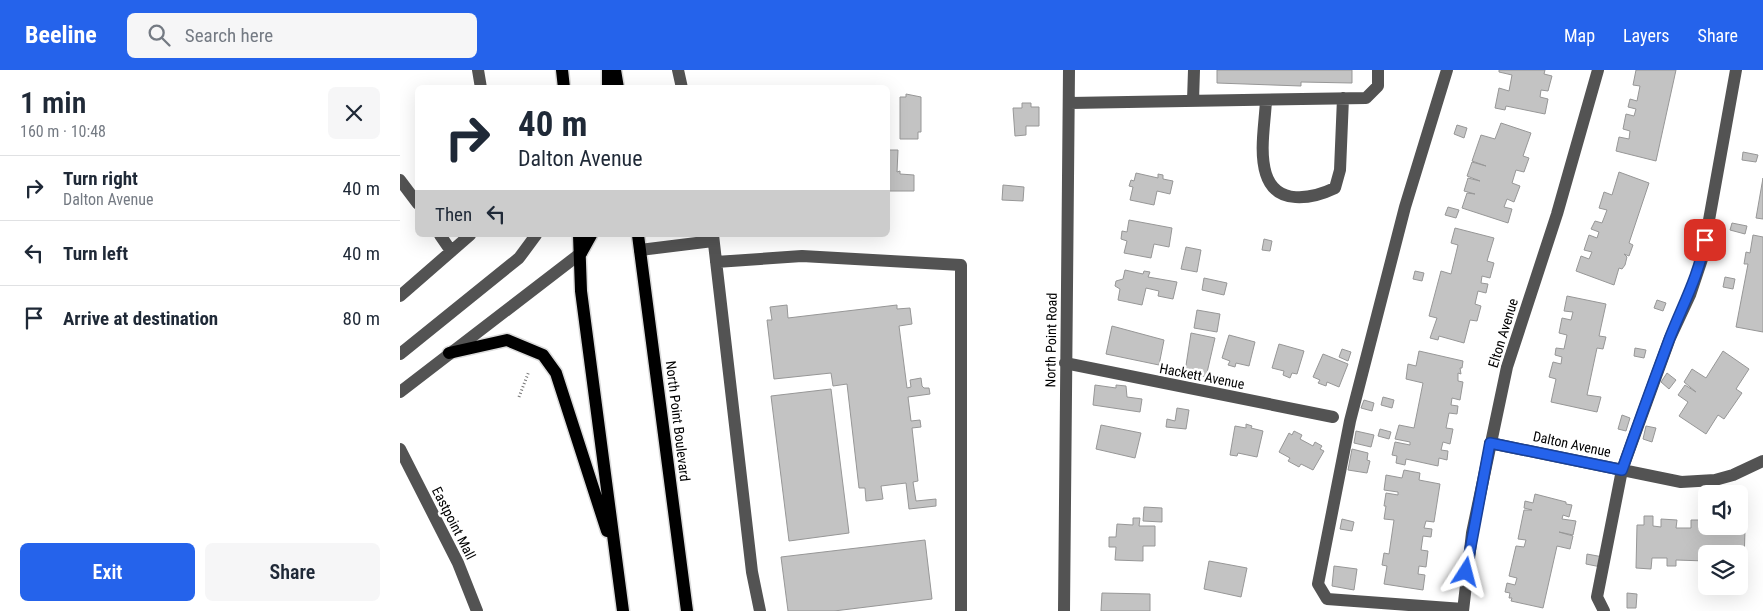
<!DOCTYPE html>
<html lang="en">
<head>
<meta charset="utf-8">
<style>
  body { margin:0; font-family:"Roboto Condensed",sans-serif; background:#f6f6f7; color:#1f2937; height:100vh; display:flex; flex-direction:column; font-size:19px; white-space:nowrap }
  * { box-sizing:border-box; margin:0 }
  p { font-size:16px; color:#747a83 }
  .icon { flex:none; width:28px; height:28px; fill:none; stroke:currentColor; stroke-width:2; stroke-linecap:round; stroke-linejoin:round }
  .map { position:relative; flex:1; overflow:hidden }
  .panel { display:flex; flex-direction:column; background:#fff; width:400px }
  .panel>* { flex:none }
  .hud { position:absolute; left:15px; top:15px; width:475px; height:152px; border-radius:8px; box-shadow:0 5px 20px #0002; background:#fff; color:#1f2937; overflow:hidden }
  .buttons { position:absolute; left:1298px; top:415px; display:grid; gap:10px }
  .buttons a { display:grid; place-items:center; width:50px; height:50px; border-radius:8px; background:#fff; box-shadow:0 5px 20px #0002; font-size:25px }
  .pin { position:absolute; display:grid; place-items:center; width:42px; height:42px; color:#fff; margin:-21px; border-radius:10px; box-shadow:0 2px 8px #0006 }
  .me { position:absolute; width:55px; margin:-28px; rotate:9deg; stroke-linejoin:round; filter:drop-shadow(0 0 4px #0008) }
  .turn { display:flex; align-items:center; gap:18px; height:105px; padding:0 20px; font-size:22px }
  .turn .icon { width:65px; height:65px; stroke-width:2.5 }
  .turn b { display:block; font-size:35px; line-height:42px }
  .then { display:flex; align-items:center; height:48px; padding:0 20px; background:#0003; gap:10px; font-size:19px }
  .round { display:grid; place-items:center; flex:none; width:52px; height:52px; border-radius:8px; background:#f6f6f7 }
  .headline { display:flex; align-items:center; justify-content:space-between; height:85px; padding:0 20px }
  h1 { font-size:30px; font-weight:600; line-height:38px }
  .cta { display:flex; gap:10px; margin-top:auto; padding:10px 20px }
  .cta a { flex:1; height:58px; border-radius:8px; background:#2563eb; color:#fff; font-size:20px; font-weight:600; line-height:58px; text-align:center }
  .cta a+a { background:#f6f6f7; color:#1f2937 }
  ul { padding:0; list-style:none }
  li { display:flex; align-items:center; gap:15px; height:65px; padding:0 20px; border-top:1px solid #e0e1e3 }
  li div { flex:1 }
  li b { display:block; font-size:19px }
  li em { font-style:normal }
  header { display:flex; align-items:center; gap:30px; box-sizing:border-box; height:70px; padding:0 25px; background:#2563eb; color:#fff }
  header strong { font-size:24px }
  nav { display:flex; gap:28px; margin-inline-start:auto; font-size:18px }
  .search { width:350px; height:45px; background:#f6f6f7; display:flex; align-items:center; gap:12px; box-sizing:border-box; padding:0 18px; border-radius:8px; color:#747a83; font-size:19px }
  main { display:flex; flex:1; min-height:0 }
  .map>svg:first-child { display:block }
  .building { fill:#c3c3c3; stroke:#979797 }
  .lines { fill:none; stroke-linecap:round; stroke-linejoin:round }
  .major-casing { stroke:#dbdbdb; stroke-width:15 }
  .path { stroke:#757575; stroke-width:3; stroke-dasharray:1 2.5; stroke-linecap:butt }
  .minor { stroke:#535353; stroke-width:12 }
  .major { stroke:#000; stroke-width:12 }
  .route-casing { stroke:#184099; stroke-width:12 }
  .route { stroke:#2563eb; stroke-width:9 }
  .labels { text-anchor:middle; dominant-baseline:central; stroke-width:5; stroke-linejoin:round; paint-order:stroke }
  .street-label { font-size:14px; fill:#000; stroke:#fff }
</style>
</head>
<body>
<header>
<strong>Beeline</strong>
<div class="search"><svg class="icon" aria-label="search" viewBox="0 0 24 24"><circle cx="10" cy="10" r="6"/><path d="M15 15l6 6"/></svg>Search here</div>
<nav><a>Map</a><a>Layers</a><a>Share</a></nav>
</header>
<main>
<section class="panel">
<div class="headline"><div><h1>1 min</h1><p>160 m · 10:48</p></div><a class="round"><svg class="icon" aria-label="close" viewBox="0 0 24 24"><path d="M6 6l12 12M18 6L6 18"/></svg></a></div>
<ul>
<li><svg class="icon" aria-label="right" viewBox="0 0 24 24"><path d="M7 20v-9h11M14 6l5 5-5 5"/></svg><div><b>Turn right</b><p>Dalton Avenue</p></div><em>40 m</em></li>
<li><svg class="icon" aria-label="left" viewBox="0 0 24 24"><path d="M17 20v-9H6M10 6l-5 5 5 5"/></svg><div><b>Turn left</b></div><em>40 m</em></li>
<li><svg class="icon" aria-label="arrive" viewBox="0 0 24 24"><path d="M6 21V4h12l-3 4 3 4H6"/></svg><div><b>Arrive at destination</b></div><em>80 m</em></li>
</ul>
<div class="cta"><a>Exit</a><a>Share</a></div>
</section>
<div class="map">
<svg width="1363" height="541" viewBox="0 0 1363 541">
  <rect width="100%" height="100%" fill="#fff"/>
  <!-- building -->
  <path class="building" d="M817 0H952V13L901 12V16L817 13Z
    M1099 0H1145L1144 4 1152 6 1148 21 1141 20 1140 27 1148 29 1145 44 1106 36 1105 40 1095 38 1099 18 1109 21 1112 5 1099 2Z
    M1236 0H1276L1256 91 1216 81 1219 67 1229 69 1230 61 1223 59 1226 44 1234 46 1236 39 1228 37 1230 29 1237 31 1240 16 1233 15Z
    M506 24 521 27V62H518V69H500V27H506Z
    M622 33H631V37H639V56H626V65L615 66 613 38H622Z
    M1101 53 1131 63 1123 86 1129 88 1124 102 1116 100 1112 113 1120 116 1114 132 1107 129 1104 137 1112 139 1108 153 1062 138 1067 123 1075 124 1064 121 1068 108 1080 111 1067 106 1072 92 1086 96 1072 91 1081 65 1095 69Z
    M1057 55 1067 58 1064 68 1054 64Z
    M488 80H498L497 102 500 101V104L514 105V121H488Z
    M1343 82 1358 85 1356 92 1342 90Z
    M1219 102 1249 113 1229 173 1233 175 1229 186 1224 184 1227 187 1225 195 1222 199 1219 198 1214 215 1176 201 1181 186 1189 189 1192 182 1184 180 1189 165 1197 168 1199 162 1191 159 1195 151 1202 153 1207 140 1199 138 1204 122 1212 125Z
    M736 103 758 108V104L763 105V109L773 111 770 124 757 121 754 135 730 130 733 117 729 116 731 110 734 111Z
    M1363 108V149L1356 148Z
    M603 115 624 117 623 131 602 130Z
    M1048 137 1059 140 1056 148 1045 145Z
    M729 150 772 158 769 177 754 174 751 188 724 183 727 171 721 169 722 161 727 162Z
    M1332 153 1347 156 1345 164 1330 160Z
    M1055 158 1094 168 1087 191 1094 193 1090 208 1082 206 1081 213 1088 214 1086 223 1078 221 1075 234 1081 236 1077 251 1070 250 1064 273 1039 266 1038 270 1030 268 1037 248 1029 246 1041 201 1051 204 1058 175 1051 173Z
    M1353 165 1363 167V262L1336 257 1348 194H1344L1346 182 1350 183Z
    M864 169 872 171 870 181 862 180Z
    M786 177 801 180 797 202 781 199Z
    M725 200 743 204 744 201 750 202 748 207 777 212 773 229 758 226 759 221 746 218 742 235 718 230 720 219 715 216 716 211 723 209Z
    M1015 201 1024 203 1022 211 1013 209Z
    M1325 207 1335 209 1333 219 1323 217Z
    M804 208 827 213 824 225 802 220Z
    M1167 226 1206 234 1199 266 1206 267 1203 279 1197 278 1187 325 1201 327 1197 342 1151 332 1156 309 1149 307 1153 292 1161 294 1162 287 1155 285 1156 278 1164 279 1167 265 1159 263 1162 248 1171 250 1173 242 1164 241Z
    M1257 230 1266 233 1263 241 1254 238Z
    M387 235 388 248 497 235V239L510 238 512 254 499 256 507 318 511 317 510 310 521 308 522 316 524 318H529L530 324 508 327 511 351 520 350 521 357 512 358 518 411 513 412 516 431 536 429V436L509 439 506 413 481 416 483 429 466 431 465 418H459L447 314 433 316 431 303 374 309 367 250H372L370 237Z
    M797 240 820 244 817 262 794 258Z
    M712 256 764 270 759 295 706 284Z
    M791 263 815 268 806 307 785 302Z
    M829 265 855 272 849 296 836 293 835 297 828 295 830 291 822 288Z
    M879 274 904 281 897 304 892 303 890 308 883 305 884 301 872 298Z
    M1235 278 1246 280 1244 288 1234 286Z
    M942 279 951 282 948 291 939 287Z
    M1019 281 1063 291 1062 298H1060L1061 304 1058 303V311L1063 312 1060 330 1052 328 1051 335 1058 336 1057 344 1049 343 1046 358 1053 359 1050 374 1043 372 1041 380 1048 381 1047 390 1039 388 1038 396 1006 389 1005 395 996 393 997 386 992 385 995 372 1010 375V372L995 369 999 355 1014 358 1023 313 1006 309 1008 294 1016 296Z
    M1323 281 1349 299 1336 319 1342 323 1324 349 1318 345 1306 364 1279 346 1288 332 1278 325 1285 315 1296 322 1284 312 1292 299 1306 308Z
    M923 284 948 294 939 317 927 312 926 316 918 313 920 310 913 307Z
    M1267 303 1276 310 1269 319 1261 312Z
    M695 315 716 318V315L726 316 727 327 742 329 740 342 693 335Z
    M431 319 449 463 389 471 371 326Z
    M983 327 994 330 992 338 981 335Z
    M964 330 974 333 972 341 961 338Z
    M777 338 789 340 786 359 766 357 767 349 775 351Z
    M1222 345 1230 348 1226 361 1218 359Z
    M846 354 852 356 851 358 863 361 857 387 838 383 837 386 830 385 835 356 846 358Z
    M701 355 741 363 735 388 696 379Z
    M1246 356 1256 358 1252 372 1243 369Z
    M980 359 991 362 989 369 978 366Z
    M894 361 902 365 900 369 913 376 915 372 922 376 920 379 924 381 913 400 901 394 899 397 888 391 890 388 879 382 889 363 892 365Z
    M956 361 974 365 971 377 954 373Z
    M952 379 968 383 967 390 970 391 967 403 948 400Z
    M1004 400 1020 403 1019 410 1040 414 1034 452 1026 451 1024 458 1032 459 1031 467 1023 466 1021 480 1028 481 1026 497 1019 496 1018 504 1025 505 1023 520 984 514 987 496 982 495 984 483 989 484 994 450 984 449 986 436H984L986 423 998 425V422L984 420 986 405 1002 408Z
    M1135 424 1166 432V434L1172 435 1169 447 1163 445 1162 449 1176 451 1173 465 1159 462 1173 466 1170 479 1157 476 1143 538 1111 531 1112 528H1109L1110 523 1105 522 1107 513 1115 515 1117 508 1109 506 1116 476 1124 477 1126 470 1118 469 1124 440H1132L1124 438 1125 431 1133 433Z
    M744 437 762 438V452L743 451Z
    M1244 446H1253V456L1261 457V449L1277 450 1276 458H1291V450H1300L1299 459 1306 460V452V456L1345 460 1344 492H1339V484H1306V491L1276 490V496H1267V488H1252L1251 499 1236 498 1237 455H1244Z
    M733 448H740L739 456H755V476H743V491L715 490 716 477H709V467H716L717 454 733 455Z
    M942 449 954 452 952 461 940 459Z
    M525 470 532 529 434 541H388L381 487Z
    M1187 484 1203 487 1201 497 1186 494Z
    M809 491 847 498 841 527 804 519Z
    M934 496 957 499 954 520 932 516Z
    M702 523 750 524V541H701Z
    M1227 523 1237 524 1236 538H1227Z"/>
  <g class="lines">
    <defs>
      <path id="major" d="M162 0 164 18
        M208 0V18
        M215 0 218 18
        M179 165 181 221 223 541
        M238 165 287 541
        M181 183 191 165
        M49 283 107 270 143 285 156 303 207 461"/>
    </defs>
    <!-- major casing -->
    <use href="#major" class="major-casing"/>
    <!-- path -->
    <path class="path" d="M119 327 129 301"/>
    <!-- minor -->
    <path class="minor" d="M78 0 81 18
      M278 0 282 18
      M1047 0 1005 137 950 351 918 514 927 529 1063 539
      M866 30C865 53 859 82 866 104 876 136 912 129 935 118L940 100 943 28
      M793 31 794 0
      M670 33 966 28 978 16V0
      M0 110 18 134
      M40 165 51 181
      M313 165 352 502 360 541
      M240 180 313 171
      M316 192 402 186 561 195V541
      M0 226 70 165
      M0 284 119 188 136 165
      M665 293 933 347
      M0 322 181 183
      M1090 373 1281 412 1315 410 1333 405 1363 391
      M0 379 58 493 77 541
      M664 541 669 0
      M1063 541 1072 463 1107 297 1157 144 1198 0
      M1204 541 1197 527 1222 400 1270 268 1290 225 1302 189 1336 0"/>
    <!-- major -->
    <use href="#major" class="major"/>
  </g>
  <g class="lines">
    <defs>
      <path id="route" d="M1066 502 1090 373 1222 400C1237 357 1253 313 1269 270 1282 236 1299 206 1305 170"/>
    </defs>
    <!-- route casing -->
    <use href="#route" class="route-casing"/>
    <!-- route -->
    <use href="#route" class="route"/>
  </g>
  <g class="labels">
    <!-- street labels -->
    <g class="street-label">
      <text transform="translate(1103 263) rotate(-73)">Elton Avenue</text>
      <text transform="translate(651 270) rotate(-89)">North Point Road</text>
      <text transform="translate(802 306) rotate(11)">Hackett Avenue</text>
      <text transform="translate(278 351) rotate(83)">North Point Boulevard</text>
      <text transform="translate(1172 374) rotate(12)">Dalton Avenue</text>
      <text transform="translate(54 453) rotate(63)">Eastpoint Mall</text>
    </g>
  </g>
</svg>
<div class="buttons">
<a><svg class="icon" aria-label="sound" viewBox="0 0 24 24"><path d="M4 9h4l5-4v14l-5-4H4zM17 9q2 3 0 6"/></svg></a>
<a><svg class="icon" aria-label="layers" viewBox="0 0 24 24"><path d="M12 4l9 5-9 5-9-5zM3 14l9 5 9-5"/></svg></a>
</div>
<div class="pin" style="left:1305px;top:170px;background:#d93025"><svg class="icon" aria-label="arrive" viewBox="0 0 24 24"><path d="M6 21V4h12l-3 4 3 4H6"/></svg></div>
<svg class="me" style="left:1066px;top:502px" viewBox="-20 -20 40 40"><path d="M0-17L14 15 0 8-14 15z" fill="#2563eb" stroke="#fff" stroke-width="4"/></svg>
<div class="hud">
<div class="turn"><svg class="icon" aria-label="right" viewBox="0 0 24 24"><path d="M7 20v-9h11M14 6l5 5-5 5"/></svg><div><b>40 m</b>Dalton Avenue</div></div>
<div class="then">Then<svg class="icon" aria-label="left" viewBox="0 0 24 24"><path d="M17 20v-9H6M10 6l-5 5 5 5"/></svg></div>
</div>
</div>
</main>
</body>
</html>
